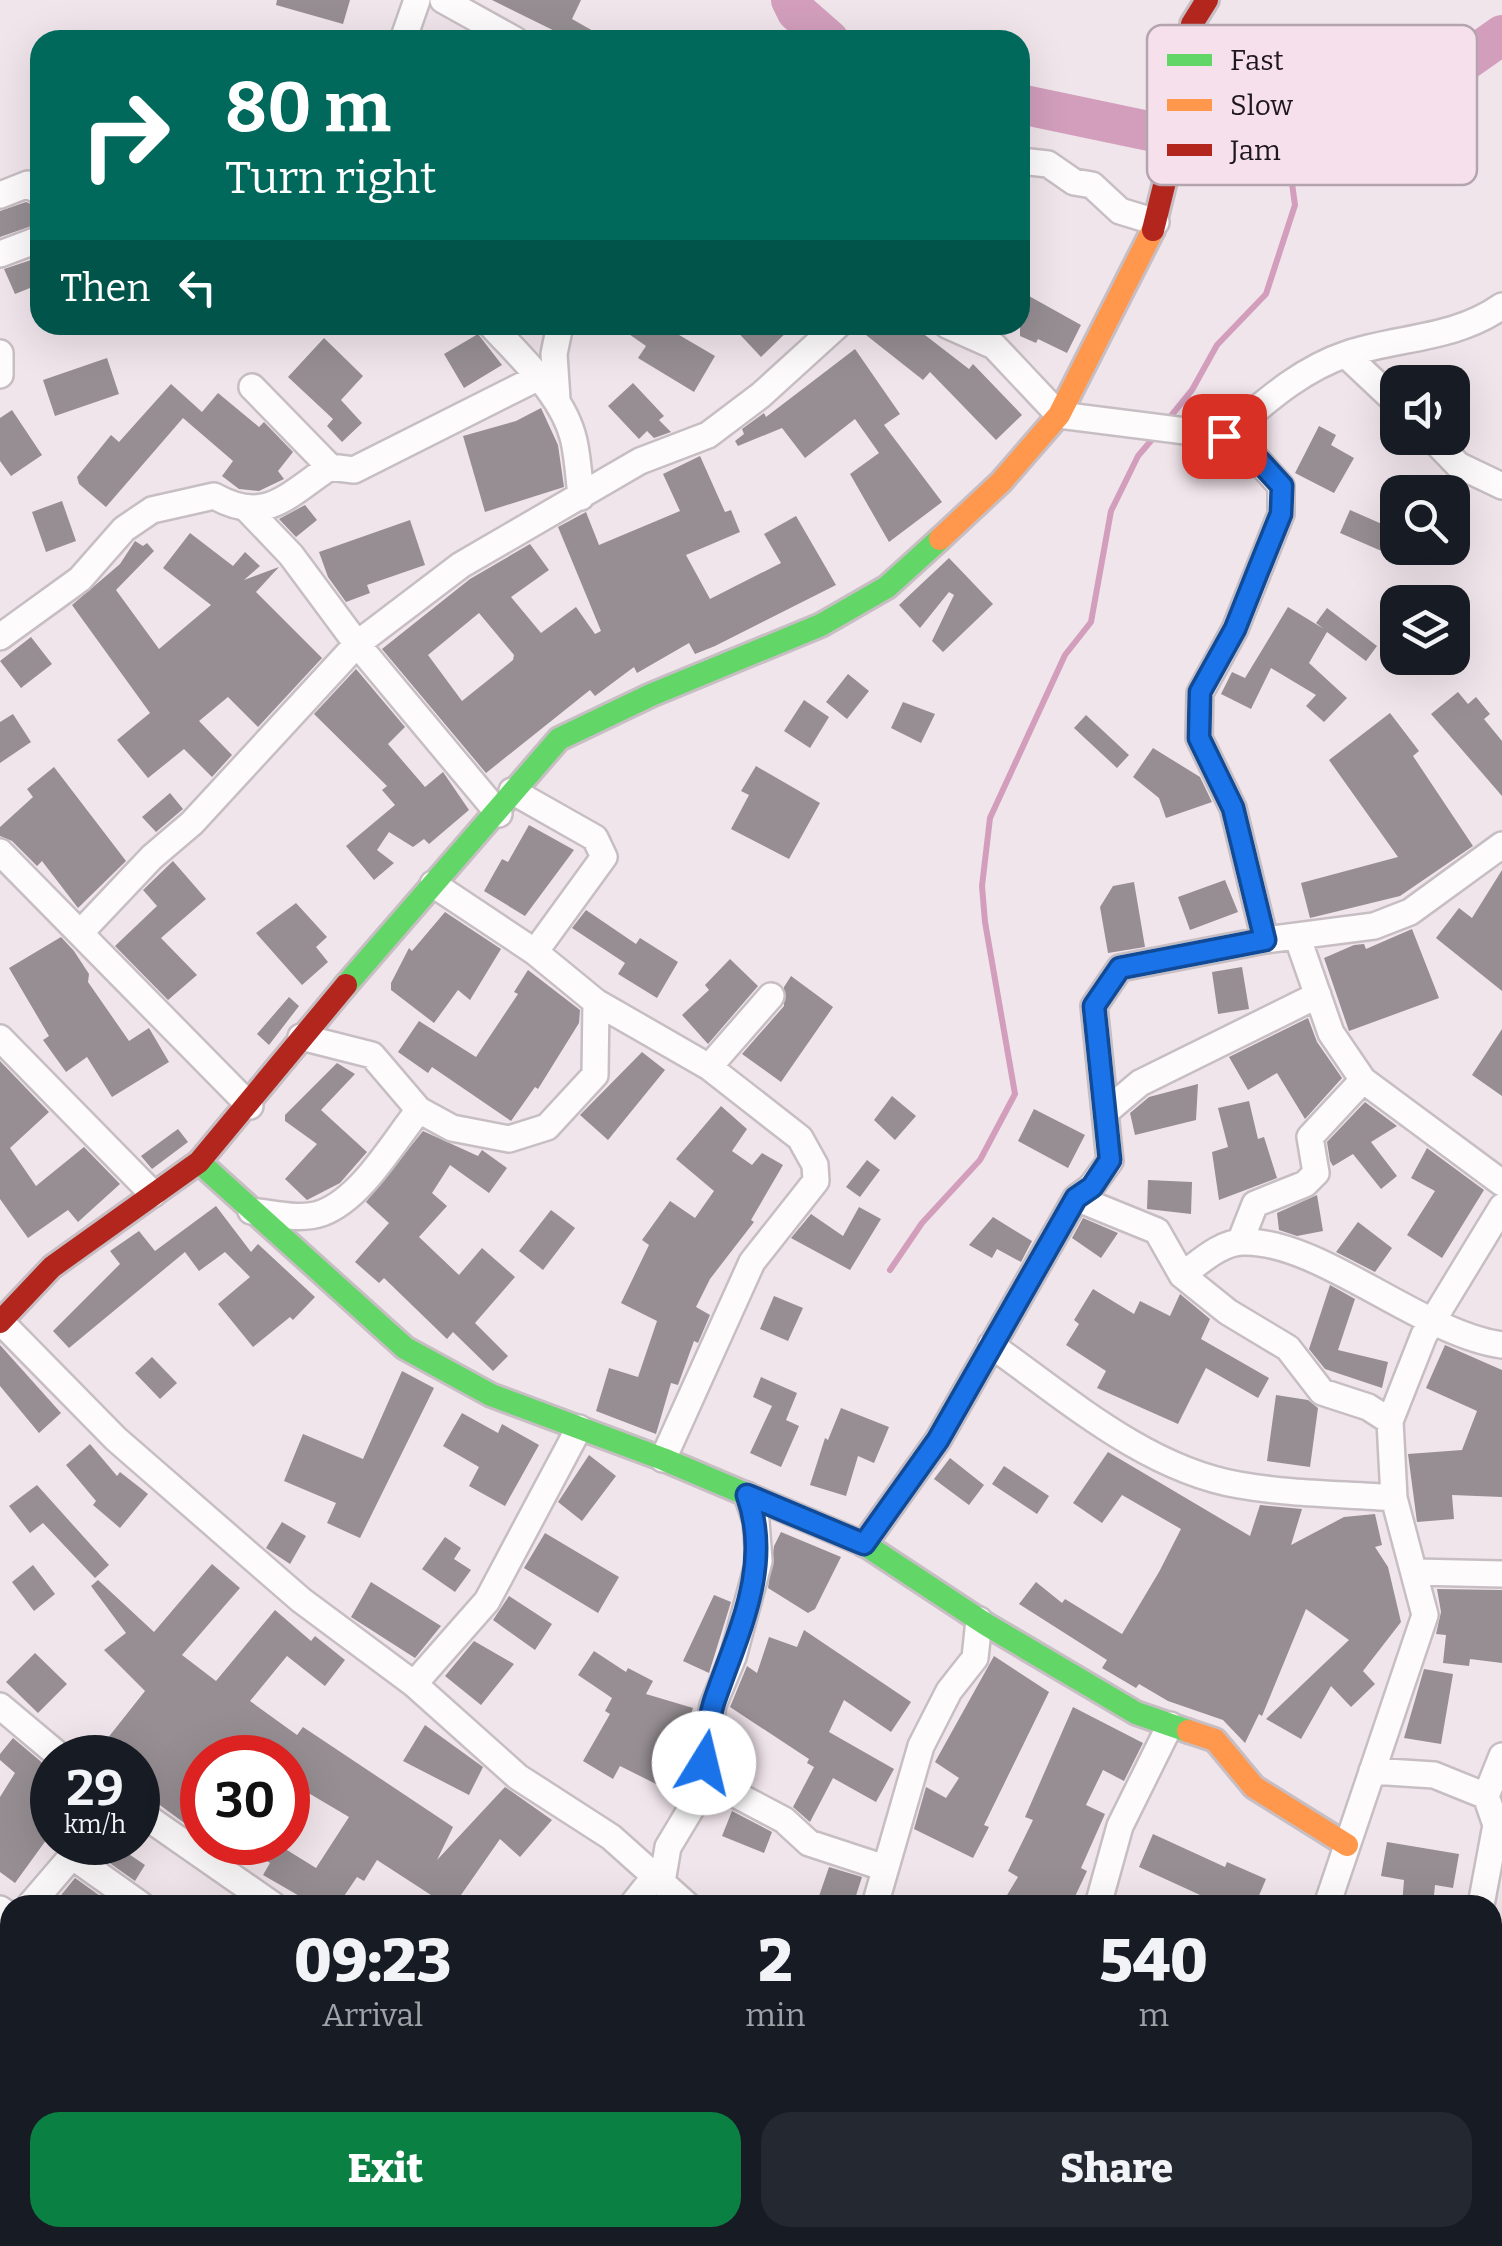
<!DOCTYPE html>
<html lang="en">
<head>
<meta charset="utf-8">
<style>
  body { margin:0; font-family:Bitter,serif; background:#242831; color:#f1f3f6; height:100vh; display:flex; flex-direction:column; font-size:38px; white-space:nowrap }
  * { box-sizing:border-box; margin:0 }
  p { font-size:32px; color:#9ea1a6 }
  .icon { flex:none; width:55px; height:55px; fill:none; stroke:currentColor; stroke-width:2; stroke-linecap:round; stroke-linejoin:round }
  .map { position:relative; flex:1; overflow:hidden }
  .panel { position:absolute; left:0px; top:1895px; width:1502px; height:352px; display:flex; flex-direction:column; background:#171b24; border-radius:30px 30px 0 0; box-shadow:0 10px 40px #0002 }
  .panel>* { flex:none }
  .hud { position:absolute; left:30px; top:30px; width:1000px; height:305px; border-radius:30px; box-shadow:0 10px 40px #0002; background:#00695c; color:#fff; overflow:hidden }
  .controls { position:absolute; left:1380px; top:365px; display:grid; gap:20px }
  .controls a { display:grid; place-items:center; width:90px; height:90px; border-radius:20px; background:#171b24; box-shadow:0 10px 40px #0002; font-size:50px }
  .speed { position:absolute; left:30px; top:1735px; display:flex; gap:20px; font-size:50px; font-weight:700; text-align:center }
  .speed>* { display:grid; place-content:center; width:130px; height:130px; border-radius:50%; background:#171b24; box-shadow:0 10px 40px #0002; line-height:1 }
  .speed small { font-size:25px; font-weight:400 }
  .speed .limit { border:15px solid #d22; background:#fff; color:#111 }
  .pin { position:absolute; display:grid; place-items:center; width:85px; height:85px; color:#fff; margin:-42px; border-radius:20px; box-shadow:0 5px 15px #0006 }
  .me { position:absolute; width:110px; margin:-55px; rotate:9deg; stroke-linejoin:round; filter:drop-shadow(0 0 8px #0008) }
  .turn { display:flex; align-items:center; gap:35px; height:210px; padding:0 30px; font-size:45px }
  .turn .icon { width:130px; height:130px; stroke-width:2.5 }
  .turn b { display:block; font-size:70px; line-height:85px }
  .then { display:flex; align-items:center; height:95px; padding:0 30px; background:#0003; gap:20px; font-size:38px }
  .eta { display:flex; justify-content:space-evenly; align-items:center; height:170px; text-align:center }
  .eta b { font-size:60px; font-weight:800; line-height:70px }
  .button { display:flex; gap:20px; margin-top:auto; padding:20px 30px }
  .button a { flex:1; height:115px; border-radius:30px; background:#0b8043; color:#fff; font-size:40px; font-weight:800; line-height:115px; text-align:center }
  .button a+a { background:#242831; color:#f1f3f6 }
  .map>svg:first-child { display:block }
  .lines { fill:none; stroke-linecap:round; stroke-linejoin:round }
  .stream { stroke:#d29ebc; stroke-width:6 }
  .river { stroke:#d29ebc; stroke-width:40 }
  .building { fill:#968e92; fill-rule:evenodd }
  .street-casing { stroke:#c7bec3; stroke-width:30 }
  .fast-casing { stroke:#c7bec3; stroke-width:28 }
  .slow-casing { stroke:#c7bec3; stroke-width:28 }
  .jam-casing { stroke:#c7bec3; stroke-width:28 }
  .street { stroke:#fdfbfc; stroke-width:25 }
  .fast { stroke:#63d668; stroke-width:22 }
  .slow { stroke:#ff974d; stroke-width:22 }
  .jam { stroke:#b3261e; stroke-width:22 }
  .route-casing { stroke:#114b97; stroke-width:25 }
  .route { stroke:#1a73e8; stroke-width:18 }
  .key { fill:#f5e0eb; stroke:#b4a4ad; stroke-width:2.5 }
  .key-label { font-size:28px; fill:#1e171b }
</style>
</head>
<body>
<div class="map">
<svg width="1502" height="2246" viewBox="0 0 1502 2246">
  <rect width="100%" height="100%" fill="#f0e5eb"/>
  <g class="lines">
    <!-- stream -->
    <path class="stream" d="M1166 422 1192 390 1217 345 1266 294 1295 205 1289 162 1268 156
      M890 1270 922 1223 980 1160 1015 1094 985 922 982 886 990 818 1065 655 1091 622 1111 511 1138 456 1155 436"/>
    <!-- river -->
    <path class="river" d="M791 0 797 12 829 40
      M1020 104 1268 156 1414 97 1502 35"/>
  </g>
  <!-- building -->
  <path class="building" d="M277 0H350L343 24 276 5Z
    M492 0H581L572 19 609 40H573Z
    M26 202 40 208V223L0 237V211Z
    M31 260 40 284 15 294 4 269Z
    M1020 291 1081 325 1067 353 1038 339 1036 343 1020 336Z
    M616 325H662L715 356 694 392 638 358 646 346Z
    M731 325H794L761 357Z
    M874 325H912L969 369 973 364 1022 415 996 440 930 372 923 380 866 335Z
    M478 334 502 365 464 388 444 354Z
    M324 338 363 376 341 400 362 423 342 442 327 426 333 419 288 377Z
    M855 349 900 414 884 425 942 502 889 542 850 474 879 453 855 419 805 458 782 428 738 446 735 441 744 434 742 429 764 413 766 417Z
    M107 358 119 394 55 416 43 380Z
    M633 383 664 416 659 420 671 432 654 438 647 431 639 439 608 406Z
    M171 384 202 412 218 393 259 427 264 422 293 452 278 471 284 479 259 491 239 489 222 476 233 461 183 418 106 507 79 484 77 477 111 435 119 442Z
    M541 408 558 445 564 487 485 512 463 436 516 421Z
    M12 410 42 455 11 476 0 461V418Z
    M1319 426 1336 435 1331 445 1354 458 1334 493 1295 473Z
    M700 456 725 512 731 510 740 532 686 555 710 599 781 563 764 534 796 516 836 585 715 646 695 654 689 643 637 673 634 667 595 696 590 690 486 773 382 649 470 579 530 544 549 570 511 597 541 633 576 607 595 634 601 631 558 527 586 512 599 545 680 511 663 474ZM479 613 514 655 513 660 462 701 428 655Z
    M62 501 76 541 46 552 32 512Z
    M305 505 317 520 296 537 279 519Z
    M1350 510 1398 531 1393 556 1340 533Z
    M410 520 425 565 367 585 370 593 346 602 328 577 319 552Z
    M190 533 233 566 245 552 260 566 244 580 279 567 256 592 322 658 258 727 228 697 199 721 232 755 212 777 184 749 148 778 117 740 150 713 72 605 120 564 135 541 143 546 147 543 154 551 116 590 159 649 211 605 163 568Z
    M949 558 993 604 943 652 932 641 954 595 949 592 920 628 899 605Z
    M1288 607 1324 629 1316 623 1327 608 1377 646 1366 661 1327 632 1309 663 1347 698 1324 722 1306 706 1316 695 1271 668 1251 709 1221 694 1232 672 1245 678Z
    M31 637 52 664 21 688 0 661Z
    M356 669 405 727 388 744 425 787 443 772 469 810 429 844 424 839 413 847 389 832 377 850 394 863 374 880 346 846 395 805 382 790 387 786 314 714Z
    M848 674 869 691 847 719 826 702Z
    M1458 692 1468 704 1476 697 1490 714 1484 719 1502 741V796L1431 714Z
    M804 700 829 717 810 748 784 731Z
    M903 702 935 714 921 743 891 728Z
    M1390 713 1419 751 1413 756 1473 846 1400 896 1310 918 1301 883 1398 857 1329 760Z
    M13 714 31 742 0 763V722Z
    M1086 715 1129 755 1117 768 1074 728Z
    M1153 748 1200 777 1212 802 1166 818 1159 798 1133 777Z
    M756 766 820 803 789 859 731 829 749 795 741 791Z
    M54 767 126 861 78 908 42 861 37 866 12 841 0 836V827L33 797 27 789Z
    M170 793 183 809 156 832 142 817Z
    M529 825 574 850 525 916 484 891 502 859 508 862Z
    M173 861 206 899 161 938 197 975 168 1000 115 946 157 906 143 890Z
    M1502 870V991L1436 938 1459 908 1472 918Z
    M1225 880 1238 912 1190 930 1178 897Z
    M1134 882 1145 947 1108 953 1100 907 1113 886Z
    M296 903 327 937 316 947 328 962 302 985 256 933Z
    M586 910 636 944 640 938 678 962 657 998 618 974 625 963 572 928Z
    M445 912 501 949 470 1000 458 990 434 1023 391 990V983L409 948 412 951Z
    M1412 929 1439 998 1349 1031 1324 958 1354 945 1364 944 1366 949Z
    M61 937 74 951 89 974 88 982 129 1041 149 1028 169 1062 112 1097 87 1057 66 1072 43 1040 49 1036 9 968Z
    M730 959 758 986 708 1044 682 1015 709 990 705 985Z
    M1242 967 1249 1009 1218 1014 1212 972Z
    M528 970 580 1010 579 1023 538 1089 535 1087 511 1121 432 1067 428 1073 398 1052 419 1021 476 1057 518 994 514 992Z
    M791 976 833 1007 781 1082 742 1054 784 1006V987Z
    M289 997 299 1006 269 1045 257 1034Z
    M1308 1018 1317 1042 1342 1078 1305 1119 1277 1073 1248 1090 1229 1057Z
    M1502 1029V1096L1472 1075Z
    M642 1052 665 1070 608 1140 580 1115Z
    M0 1061 49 1112 10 1148 36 1186 84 1147 120 1184 78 1222 68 1210 28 1238 0 1199Z
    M337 1063 355 1074 321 1110 367 1152 340 1183 307 1200 285 1179 317 1144 285 1121V1115Z
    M1198 1084 1196 1120 1135 1135 1130 1113 1149 1097Z
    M892 1096 916 1116 895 1140 874 1120Z
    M1249 1101 1258 1139 1264 1137 1277 1178 1219 1200 1212 1152 1228 1147 1218 1108Z
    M1365 1102 1397 1126 1371 1142 1397 1176 1381 1189 1353 1154 1333 1166 1330 1161 1327 1142Z
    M721 1106 747 1129 732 1151 752 1165 762 1153 783 1165 751 1220 754 1222 710 1279 696 1307 710 1315 698 1343 694 1341 678 1385 671 1383 656 1434 596 1411 609 1368 638 1377 657 1321 621 1303 649 1245 642 1240 670 1201 695 1218 714 1191 676 1159Z
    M1034 1109 1085 1135 1068 1168 1018 1141Z
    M178 1129 188 1142 152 1169 141 1156Z
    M423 1131 478 1156 482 1150 507 1168 489 1193 450 1165 432 1193 447 1206 419 1237 459 1275 482 1248 515 1277 475 1323 508 1356 493 1371 453 1332 447 1339 384 1278 379 1283 355 1262 389 1223 366 1202Z
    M1427 1148 1484 1190 1442 1258 1407 1235 1435 1191 1411 1178Z
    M867 1160 880 1170 860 1197 846 1187Z
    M1148 1180 1192 1182 1191 1214 1147 1209Z
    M1317 1195 1323 1231 1297 1236 1279 1230 1277 1213Z
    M216 1206 251 1252 258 1244 315 1297 293 1320 290 1317 253 1347 218 1304 250 1277 225 1252 199 1271 185 1252 69 1348 53 1331 120 1264 110 1251 139 1231 155 1251Z
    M859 1207 881 1219 850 1270 791 1238 811 1214 843 1236Z
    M551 1210 575 1228 543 1270 519 1251Z
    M993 1217 1032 1241 1021 1262 997 1249 992 1258 969 1245Z
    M1083 1218 1118 1233 1101 1258 1072 1238Z
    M1358 1222 1392 1248 1375 1272 1336 1252Z
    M1330 1285 1355 1299 1338 1350 1388 1362 1382 1388 1325 1369 1309 1349Z
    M1093 1289 1134 1314 1140 1301 1170 1316 1180 1294 1210 1319 1201 1339 1269 1378 1258 1398 1206 1368 1178 1424 1097 1388 1106 1371 1066 1345 1079 1324 1074 1320Z
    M774 1296 803 1308 788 1341 760 1329Z
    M0 1345 61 1413 39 1433 0 1386Z
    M1445 1345 1502 1370V1497L1452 1495 1454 1519 1417 1522 1408 1454 1462 1450 1477 1411 1426 1388Z
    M152 1357 177 1383 160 1399 135 1373Z
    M402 1371 434 1388 360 1538 327 1523 336 1503 284 1481 303 1434 363 1459Z
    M761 1377 797 1393 786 1420 799 1426 781 1467 750 1453 772 1406 753 1397Z
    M1276 1395 1308 1400 1318 1408 1310 1467 1267 1461Z
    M841 1408 889 1427 874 1463 858 1456 846 1496 810 1485 825 1438 828 1440Z
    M462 1413 498 1433 502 1424 539 1445 505 1506 469 1486 479 1467 443 1446Z
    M90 1444 117 1476 120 1472 148 1494 120 1528 93 1505 96 1501 66 1465Z
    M1108 1452 1250 1536 1260 1505 1302 1509 1291 1545 1344 1517 1375 1514 1382 1545 1375 1547 1388 1567 1401 1622 1363 1671 1375 1684 1351 1707 1331 1686 1301 1739 1266 1719 1349 1640 1306 1609 1262 1716 1259 1714 1245 1743 1223 1720 1168 1701 1139 1684 1136 1688 1102 1668 1107 1660 1019 1604 1036 1582 1062 1603 1065 1599 1122 1634 1159 1572 1181 1529 1122 1495 1102 1523 1073 1503Z
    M589 1455 616 1476 582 1521 558 1502Z
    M950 1458 984 1485 969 1505 934 1479Z
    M1004 1466 1049 1496 1037 1514 992 1484Z
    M37 1485 109 1565 95 1578 43 1523 30 1533 9 1506Z
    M282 1522 306 1536 290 1564 266 1548Z
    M781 1532 841 1557 815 1609 808 1613 768 1588 774 1546Z
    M545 1533 619 1577 598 1613 524 1568Z
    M445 1537 461 1548 454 1559 471 1570 455 1592 422 1569Z
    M212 1564 240 1588 182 1655 216 1681 275 1610 311 1641 315 1636 345 1660 325 1686 287 1656 250 1701 297 1735 303 1727 453 1827 437 1860 505 1787 552 1820 520 1857 500 1839 454 1905H423L431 1895 377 1860 364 1881 357 1877 338 1905H315L263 1875 270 1863 239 1842H274L316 1868 349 1817 300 1788 288 1807V1758H202V1836L138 1789V1758H92L145 1691 104 1650 126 1633 91 1586 98 1580 154 1632Z
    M33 1565 55 1594 34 1611 12 1582Z
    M371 1582 441 1626 415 1658 351 1617Z
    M1437 1589 1502 1590V1663L1470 1659 1469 1666 1443 1663 1446 1635 1436 1634 1441 1612Z
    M714 1595 731 1602 709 1673 683 1661Z
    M509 1596 552 1624 535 1650 493 1620Z
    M804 1630 911 1702 891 1732 844 1700 829 1732 894 1769 876 1802 833 1778 810 1822 793 1807 814 1767 807 1763 809 1759 730 1707 747 1666 757 1673 769 1637 797 1647Z
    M474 1641 514 1664 481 1705 445 1676Z
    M594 1651 626 1672 628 1668 653 1681 646 1694 693 1708 674 1771 679 1774 670 1791 620 1766 613 1779 583 1761 610 1714 605 1711 612 1698 578 1675Z
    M35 1653 67 1684 38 1713 6 1682Z
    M994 1656 1049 1692 984 1825 989 1827 973 1858 914 1829 926 1787 946 1798 959 1778 935 1762Z
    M1424 1669 1453 1674 1441 1744 1404 1738Z
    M1073 1707 1143 1743 1124 1781 1103 1770 1086 1805 1105 1814 1081 1868 1087 1871 1071 1905H1001L1018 1877 1008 1871 1033 1820 1025 1817Z
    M425 1725 483 1767 469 1795 403 1761Z
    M13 1738 52 1771V1832L15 1883 0 1872V1797L15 1773 0 1760V1754Z
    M732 1811 772 1832 764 1853 722 1836Z
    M1153 1834 1225 1867 1227 1862 1266 1879 1255 1905H1209L1211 1900 1139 1867Z
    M1387 1842 1459 1854 1453 1888 1435 1885 1433 1905H1402L1404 1880 1381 1876Z
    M114 1844 145 1865 135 1881 104 1859Z
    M829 1867 862 1877 853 1905H816Z
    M75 1878 103 1898 98 1905H53Z"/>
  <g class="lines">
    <defs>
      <path id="street" d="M443 0 515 40
        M403 40 417 0
        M1020 161 1048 164 1074 182 1092 185 1120 211 1156 222
        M0 195 28 184 40 192
        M0 254 40 239
        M491 325C521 358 564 396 574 441 578 459 579 478 581 497
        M947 325 994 346 1059 415 1225 436C1263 404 1299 370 1347 354 1399 337 1456 339 1502 306
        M0 353V375
        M1346 355 1398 404
        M252 387 330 467 354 470 539 377
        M557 399 554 354 560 325
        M1231 431 1281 486V514L1235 629 1200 693 1199 738 1233 808 1265 940
        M1432 438 1458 465 1502 486
        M248 510 291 555 357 644 499 814
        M0 637 80 579 124 529 152 510 214 496C266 525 286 496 330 467
        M512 791 595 838 604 857 535 952
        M0 852 250 1106
        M433 884 535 952 596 1002 709 1067 800 1138 815 1165 816 1181 752 1262 663 1459
        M81 932 152 857 192 823 357 644 461 565 640 461 708 435 761 395 838 325
        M1297 936 1331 1033 1363 1080 1502 1183
        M301 1037 372 1055 419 1110 452 1128 509 1139 547 1127 595 1075 596 1002
        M0 1038 153 1194
        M709 1067 771 996
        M1108 1110 1140 1083 1318 995
        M1076 1198 1157 1231 1182 1275 1228 1312 1288 1348 1322 1392 1368 1407 1390 1421
        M251 1211C273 1213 300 1221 322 1213 362 1198 393 1142 419 1110
        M1240 1242 1255 1204 1305 1184 1316 1173 1310 1137 1363 1080
        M1182 1275C1199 1263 1221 1242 1243 1242 1320 1240 1421 1334 1502 1345
        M1 1322 116 1439 301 1600 414 1684 518 1777 611 1837 687 1905
        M991 1345C1066 1398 1146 1469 1239 1485 1289 1494 1343 1494 1394 1498
        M864 1544 938 1440 1076 1198 1091 1187 1110 1161 1094 1006 1120 968 1265 940 1374 926 1410 912 1502 845
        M1415 1572 1502 1574
        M414 1684 487 1601 579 1428
        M0 1706 62 1758
        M1372 1771 1434 1775 1486 1796
        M700 1792H731L784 1820 809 1843 885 1868
        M138 1811 273 1905
        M72 1856 141 1905
        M662 1882 668 1847 698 1797 713 1705 733 1657 759 1561 756 1521 747 1495
        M30 1905 84 1842
        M632 1905 655 1876
        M875 1905 921 1746 949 1691 975 1658 979 1620
        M1098 1905 1120 1826 1170 1725
        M1327 1905 1425 1615 1394 1498 1390 1421 1424 1335 1502 1207
        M1481 1905 1496 1825 1486 1796 1502 1756
        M0 1909 10 1916
        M0 1947 10 1931
        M1492 1951 1502 1962
        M1492 2027 1502 2010
        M0 2067 10 2071
        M1492 2172 1502 2173
        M0 2217 10 2223
        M37 2238 53 2246
        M222 2238V2246
        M367 2238 379 2246
        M733 2238 739 2246
        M869 2238 872 2246
        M343 2246 346 2238
        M984 2246 989 2238
        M1220 2246 1222 2238
        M1434 2246 1435 2238"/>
      <path id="fast" d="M346 985 559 739 651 695 821 625 887 587 940 539
        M199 1162 405 1348 491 1395 663 1459 864 1544 987 1625 1136 1713 1188 1731"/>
      <path id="slow" d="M940 539 1001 482 1059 415 1153 230
        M1188 1731 1215 1740 1254 1787 1347 1845"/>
      <path id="jam" d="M1153 230 1179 125 1192 24 1207 0
        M0 1322 52 1267 199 1162 346 985"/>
    </defs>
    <!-- street casing -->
    <use href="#street" class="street-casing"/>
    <!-- fast casing -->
    <use href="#fast" class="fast-casing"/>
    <!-- slow casing -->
    <use href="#slow" class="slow-casing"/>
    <!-- jam casing -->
    <use href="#jam" class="jam-casing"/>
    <!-- street -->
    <use href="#street" class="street"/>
    <!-- fast -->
    <use href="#fast" class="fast"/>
    <!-- slow -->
    <use href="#slow" class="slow"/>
    <!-- jam -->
    <use href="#jam" class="jam"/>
  </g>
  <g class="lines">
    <defs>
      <path id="route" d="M704 1763C707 1743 708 1721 714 1702 737 1634 773 1567 747 1495L864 1544 938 1440 1076 1198 1092 1187 1110 1160 1094 1006 1120 968 1265 940 1233 808 1199 738 1200 692 1235 629 1258 571 1281 514 1282 486 1231 430 1224 436"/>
    </defs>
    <!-- route casing -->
    <use href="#route" class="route-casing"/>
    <!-- route -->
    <use href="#route" class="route"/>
  </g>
  <!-- legend -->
  <rect x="1147" y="25" width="330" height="160" rx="15" class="key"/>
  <rect x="1167" y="54" width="45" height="12" fill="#63d668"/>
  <rect x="1167" y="99" width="45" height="12" fill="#ff974d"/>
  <rect x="1167" y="144" width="45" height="12" fill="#b3261e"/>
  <g class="key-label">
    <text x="1230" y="70">Fast</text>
    <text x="1230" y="115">Slow</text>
    <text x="1230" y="160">Jam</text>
  </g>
</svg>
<div class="controls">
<a><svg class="icon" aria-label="sound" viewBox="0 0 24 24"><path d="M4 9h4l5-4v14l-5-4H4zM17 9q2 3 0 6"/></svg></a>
<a><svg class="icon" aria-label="search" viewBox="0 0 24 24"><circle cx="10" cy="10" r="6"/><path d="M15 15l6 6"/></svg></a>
<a><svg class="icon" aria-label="layers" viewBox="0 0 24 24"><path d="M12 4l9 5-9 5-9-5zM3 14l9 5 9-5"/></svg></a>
</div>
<div class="speed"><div>29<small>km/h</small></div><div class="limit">30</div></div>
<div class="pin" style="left:1224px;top:436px;background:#d93025"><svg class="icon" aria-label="arrive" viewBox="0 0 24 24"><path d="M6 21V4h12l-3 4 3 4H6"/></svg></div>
<svg class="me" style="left:704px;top:1763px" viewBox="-20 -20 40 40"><circle r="19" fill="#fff"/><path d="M0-13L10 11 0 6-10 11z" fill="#1a73e8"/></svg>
<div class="hud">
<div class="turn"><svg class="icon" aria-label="right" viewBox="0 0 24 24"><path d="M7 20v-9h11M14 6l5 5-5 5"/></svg><div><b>80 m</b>Turn right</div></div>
<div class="then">Then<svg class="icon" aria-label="left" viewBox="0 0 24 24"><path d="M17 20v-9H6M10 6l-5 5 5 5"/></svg></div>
</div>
<section class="panel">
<div class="eta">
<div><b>09:23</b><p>Arrival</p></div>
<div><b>2</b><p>min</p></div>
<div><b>540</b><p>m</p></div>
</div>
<div class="button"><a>Exit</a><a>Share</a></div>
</section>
</div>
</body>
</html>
